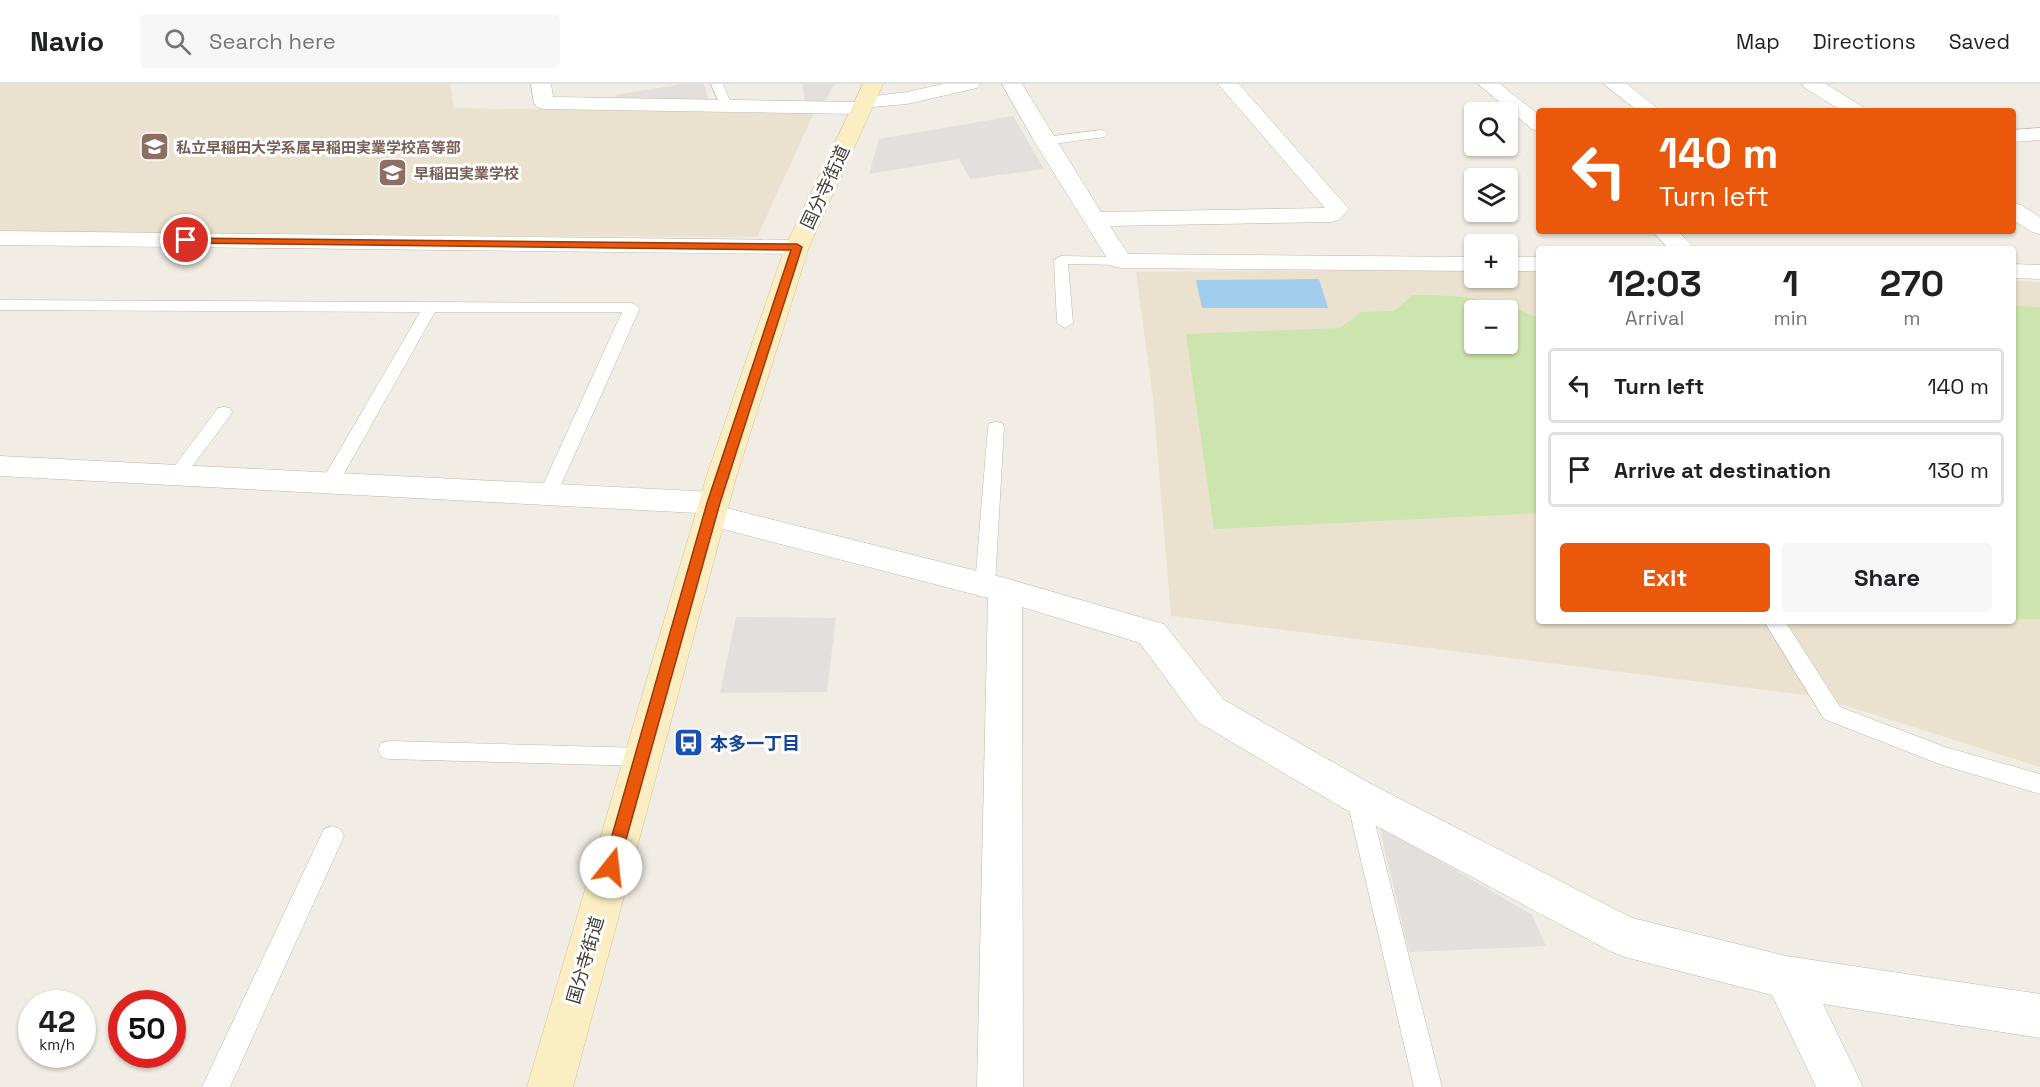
<!DOCTYPE html>
<html lang="en">
<head>
<meta charset="utf-8">
<style>
  body { margin:0; font-family:"Space Grotesk","Noto Sans JP",sans-serif; background:#f6f6f6; color:#202124; height:100vh; display:flex; flex-direction:column; font-size:22px; white-space:nowrap }
  * { box-sizing:border-box; margin:0 }
  p { font-size:20px; color:#757577 }
  .icon { flex:none; width:33px; height:33px; fill:none; stroke:currentColor; stroke-width:2; stroke-linecap:round; stroke-linejoin:round }
  .map { position:relative; flex:1; overflow:hidden }
  .sheet { position:absolute; left:1536px; top:162px; width:480px; height:378px; display:flex; flex-direction:column; background:#fff; border-radius:6px; box-shadow:0 2px 4px #0004 }
  .sheet>* { flex:none }
  .guide { position:absolute; left:1536px; top:24px; width:480px; height:126px; border-radius:6px; box-shadow:0 2px 4px #0004; background:#ea580c; color:#fff; overflow:hidden }
  .fabs { position:absolute; left:1464px; top:18px; display:grid; gap:12px }
  .fabs a { display:grid; place-items:center; width:54px; height:54px; border-radius:6px; background:#fff; box-shadow:0 2px 4px #0004; font-size:30px }
  .speed { position:absolute; left:18px; top:906px; display:flex; gap:12px; font-size:30px; font-weight:700; text-align:center }
  .speed>* { display:grid; place-content:center; width:78px; height:78px; border-radius:50%; background:#fff; box-shadow:0 2px 4px #0004; line-height:1 }
  .speed small { font-size:15px; font-weight:400 }
  .speed .limit { border:9px solid #d22; background:#fff; color:#111 }
  .pin { position:absolute; display:grid; place-items:center; width:51px; height:51px; color:#fff; margin:-26px; border:3px solid #fff; border-radius:50%; box-shadow:0 2px 6px #0007 }
  .me { position:absolute; width:66px; margin:-33px; rotate:16deg; stroke-linejoin:round; filter:drop-shadow(0 0 4px #0008) }
  .turn { display:flex; align-items:center; gap:21px; height:126px; padding:0 24px; font-size:27px }
  .turn .icon { width:78px; height:78px; stroke-width:2.5 }
  .turn b { display:block; font-size:42px; line-height:51px }
  .eta { display:flex; justify-content:space-evenly; align-items:center; height:102px; text-align:center }
  .eta b { font-size:36px; font-weight:600; line-height:42px }
  .primary-button { display:flex; gap:12px; margin-top:auto; padding:12px 24px }
  .primary-button a { flex:1; height:69px; border-radius:6px; background:#ea580c; color:#fff; font-size:24px; font-weight:600; line-height:69px; text-align:center }
  .primary-button a+a { background:#f6f6f6; color:#202124 }
  ul { padding:0; list-style:none }
  li { display:flex; align-items:center; gap:18px; height:75px; margin:0 12px 9px; padding:0 12px; border:3px solid #e0e0e0; border-radius:6px }
  li div { flex:1 }
  li b { display:block; font-size:22px }
  li em { font-style:normal }
  header { display:flex; align-items:center; gap:36px; box-sizing:border-box; height:84px; padding:0 30px; background:#fff; border-bottom:2px solid #e0e0e0 }
  header strong { font-size:28px }
  nav { display:flex; gap:33px; margin-inline-start:auto; font-size:21px }
  .search { width:420px; height:54px; background:#f6f6f6; display:flex; align-items:center; gap:15px; box-sizing:border-box; padding:0 21px; border-radius:6px; color:#757577; font-size:22px }
  .map>svg:first-child { display:block }
  .education { fill:#eae2ce; fill-rule:evenodd }
  .green { fill:#cce4ad; fill-rule:evenodd }
  .parking { fill:#e2dfdc }
  .water { fill:#a1ceec }
  .lines { fill:none; stroke-linecap:round; stroke-linejoin:round }
  .lane-casing { stroke:#bfb7aa; stroke-width:1 }
  .street-casing { stroke:#bfb7aa; stroke-width:1 }
  .secondary-casing { stroke:#d2c297; stroke-width:1 }
  .lane { fill:#fff; fill-rule:evenodd }
  .street { fill:#fff; fill-rule:evenodd }
  .secondary { fill:#fceec3; fill-rule:evenodd }
  .route { fill:#ea580c; stroke:#983908; stroke-width:1.5 }
  .labels { text-anchor:middle; dominant-baseline:central; stroke-width:6; stroke-linejoin:round; paint-order:stroke }
  .far-education-label { font-size:15px; font-weight:bold; fill:#785e54; stroke:#fff; text-anchor:start }
  .street-label { font-size:18px; fill:#433d34; stroke:#fff }
  .transit-label { font-size:18px; font-weight:bold; fill:#164399; stroke:#fff; text-anchor:start }
</style>
</head>
<body>
<header>
<strong>Navio</strong>
<div class="search"><svg class="icon" aria-label="search" viewBox="0 0 24 24"><circle cx="10" cy="10" r="6"/><path d="M15 15l6 6"/></svg>Search here</div>
<nav><a>Map</a><a>Directions</a><a>Saved</a></nav>
</header>
<div class="map">
<svg width="2040" height="1003" viewBox="0 0 2040 1003">
  <rect width="100%" height="100%" fill="#f1ede4"/>
  <!-- education -->
  <path class="education" d="M0 0H450L454 24 814 29 757 153 0 149Z
    M1474 185V194H1508V185H1539V537H2013V197L2040 198V683L1815 612 1171 532 1153 314 1136 188ZM1474 226H1508V260H1474Z"/>
  <!-- green -->
  <path class="green" d="M1413 211C1457 211 1499 214 1539 235V429L1214 445 1186 250 1340 244 1361 228 1394 227ZM1474 226H1508V260H1474Z
    M2013 222 2040 223V535H2013Z"/>
  <!-- parking -->
  <path class="parking" d="M683 0H704L708 14 704 18 614 17 616 11Z
    M803 0H834L825 18 805 19Z
    M1013 32 1044 85 970 95 959 75 869 90 879 55Z
    M736 533 836 534 827 608 720 609Z
    M1379 741 1532 831 1546 862 1409 868Z"/>
  <!-- water -->
  <path class="water" d="M1319 195 1328 224H1202L1196 196Z"/>
  <g class="lines">
    <defs>
      <path id="lane" d="M711 0H723L732 22 730 25H722Z
        M1101 46 1105 47 1107 50 1105 53 1045 61 1039 57 1045 53Z
        M1061 172 1121 173 1128 177 1121 181 1068 180 1073 239 1065 244 1057 239 1054 176Z
        M0 216 632 219 640 224 556 412 553 416 547 418 541 416 538 412 622 228H435L338 400 335 404H323L320 400 420 228 0 226Z
        M224 323 230 324 232 328 230 332 182 396H170L167 392 218 324Z
        M996 338 1002 339 1004 343 995 501 992 506 985 508 978 506 975 501 988 343 990 339Z
        M1764 537H1785L1840 623 1945 663 2040 690V710L1942 681 1824 635Z
        M389 657 642 664 650 666 653 673 650 680 642 682 389 675 381 673 378 666 381 659Z
        M1357 702 1365 705 1368 712 1442 1003H1414L1346 712 1349 705Z
        M332 742 340 745 344 752 230 1003H202L324 745Z"/>
      <path id="street" d="M531 0H551L553 13 855 18 858 14 907 8 943 0H980L977 4 907 20 872 23 869 28 862 30 544 25 537 23 534 19Z
        M1002 0H1022L1101 128 1325 124 1218 0H1239L1349 125 1339 136 1331 138 1110 142 1128 170 1474 173V187L1121 184 1112 182 1034 57Z
        M1478 0H1500L1539 31V47L1532 45Z
        M1604 0H1627L1661 27H1638Z
        M1802 0H1826L1863 23 1866 27H1842L1805 4Z
        M2040 44V56L2013 58V46Z
        M2013 119 2021 121 2040 133V150L2032 148 2013 136Z
        M0 147 797 156 805 158 809 163 805 168 797 170 0 161Z
        M1652 147H1678L1695 165H1669Z
        M1508 173H1539V187H1508Z
        M2013 180 2040 181V195L2013 194Z
        M0 372 714 408 725 411 729 419 726 424 1005 494 1164 540 1224 616 1371 700 1632 834 1786 872 2040 910V954L1823 920 1863 1003H1816L1772 911 1625 873 1610 867 1343 724 1198 638 1140 559 1022 523 1023 1003H977L988 514 700 439 695 431 697 429 0 392Z"/>
      <path id="secondary" d="M863 0H883L809 163 736 394 573 1003H527L706 394 785 163Z"/>
    </defs>
    <!-- lane casing -->
    <use href="#lane" class="lane-casing"/>
    <!-- street casing -->
    <use href="#street" class="street-casing"/>
    <!-- secondary casing -->
    <use href="#secondary" class="secondary-casing"/>
    <!-- lane -->
    <use href="#lane" class="lane"/>
    <!-- street -->
    <use href="#street" class="street"/>
    <!-- secondary -->
    <use href="#secondary" class="secondary"/>
  </g>
  <!-- route -->
  <path class="route" d="M183 154 797 160 802 163 720 419 617 788 611 791 605 788 603 783 707 419 791 166 186 159 181 156Z"/>
  <!-- icons -->
  <defs>
    <symbol id="school-square" viewBox="-11 -11 22 22"><rect x="-9" y="-9" width="18" height="18" rx="4" fill="#8d6e63" stroke="#fff"/><path d="M0-5L7-2L0 1L-7-2ZM-4 1L0 2.5L4 1V4Q0 6-4 4Z" fill="#fff"/></symbol>
    <symbol id="bus-square" viewBox="-11 -11 22 22"><rect x="-9" y="-9" width="18" height="18" rx="4" fill="#1a4fb4" stroke="#fff"/><path d="M-5-6H5V4H4V6H2V4H-2V6H-4V4H-5ZM-3.5-4V0h7V-4ZM-3.5 1.2v1.5H-2V1.2ZM2 1.2v1.5H3.5V1.2Z" fill="#fff"/></symbol>
  </defs>
  <g fill-rule="evenodd">
    <use href="#school-square" x="138" y="46" width="33" height="33"/>
    <use href="#school-square" x="376" y="72" width="33" height="33"/>
    <use href="#bus-square" x="672" y="642" width="33" height="33"/>
  </g>
  <g class="labels">
    <!-- far-education labels -->
    <g class="far-education-label">
      <text x="176" y="63">私立早稲田大学系属早稲田実業学校高等部</text>
      <text x="414" y="89">早稲田実業学校</text>
    </g>
    <!-- street labels -->
    <g class="street-label">
      <text transform="translate(825 103) rotate(-65)">国分寺街道</text>
      <text transform="translate(585 876) rotate(-74)">国分寺街道</text>
    </g>
    <!-- transit labels -->
    <g class="transit-label">
      <text x="710" y="659">本多一丁目</text>
    </g>
  </g>
</svg>
<div class="fabs">
<a><svg class="icon" aria-label="search" viewBox="0 0 24 24"><circle cx="10" cy="10" r="6"/><path d="M15 15l6 6"/></svg></a>
<a><svg class="icon" aria-label="layers" viewBox="0 0 24 24"><path d="M12 4l9 5-9 5-9-5zM3 14l9 5 9-5"/></svg></a>
<a>+</a>
<a>−</a>
</div>
<div class="speed"><div>42<small>km/h</small></div><div class="limit">50</div></div>
<div class="pin" style="left:186px;top:156px;background:#d93025"><svg class="icon" aria-label="arrive" viewBox="0 0 24 24"><path d="M6 21V4h12l-3 4 3 4H6"/></svg></div>
<svg class="me" style="left:611px;top:783px" viewBox="-20 -20 40 40"><circle r="19" fill="#fff"/><path d="M0-13L10 11 0 6-10 11z" fill="#ea580c"/></svg>
<div class="guide">
<div class="turn"><svg class="icon" aria-label="left" viewBox="0 0 24 24"><path d="M17 20v-9H6M10 6l-5 5 5 5"/></svg><div><b>140 m</b>Turn left</div></div>
</div>
<section class="sheet">
<div class="eta">
<div><b>12:03</b><p>Arrival</p></div>
<div><b>1</b><p>min</p></div>
<div><b>270</b><p>m</p></div>
</div>
<ul>
<li><svg class="icon" aria-label="left" viewBox="0 0 24 24"><path d="M17 20v-9H6M10 6l-5 5 5 5"/></svg><div><b>Turn left</b></div><em>140 m</em></li>
<li><svg class="icon" aria-label="arrive" viewBox="0 0 24 24"><path d="M6 21V4h12l-3 4 3 4H6"/></svg><div><b>Arrive at destination</b></div><em>130 m</em></li>
</ul>
<div class="primary-button"><a>Exit</a><a>Share</a></div>
</section>
</div>
</body>
</html>
